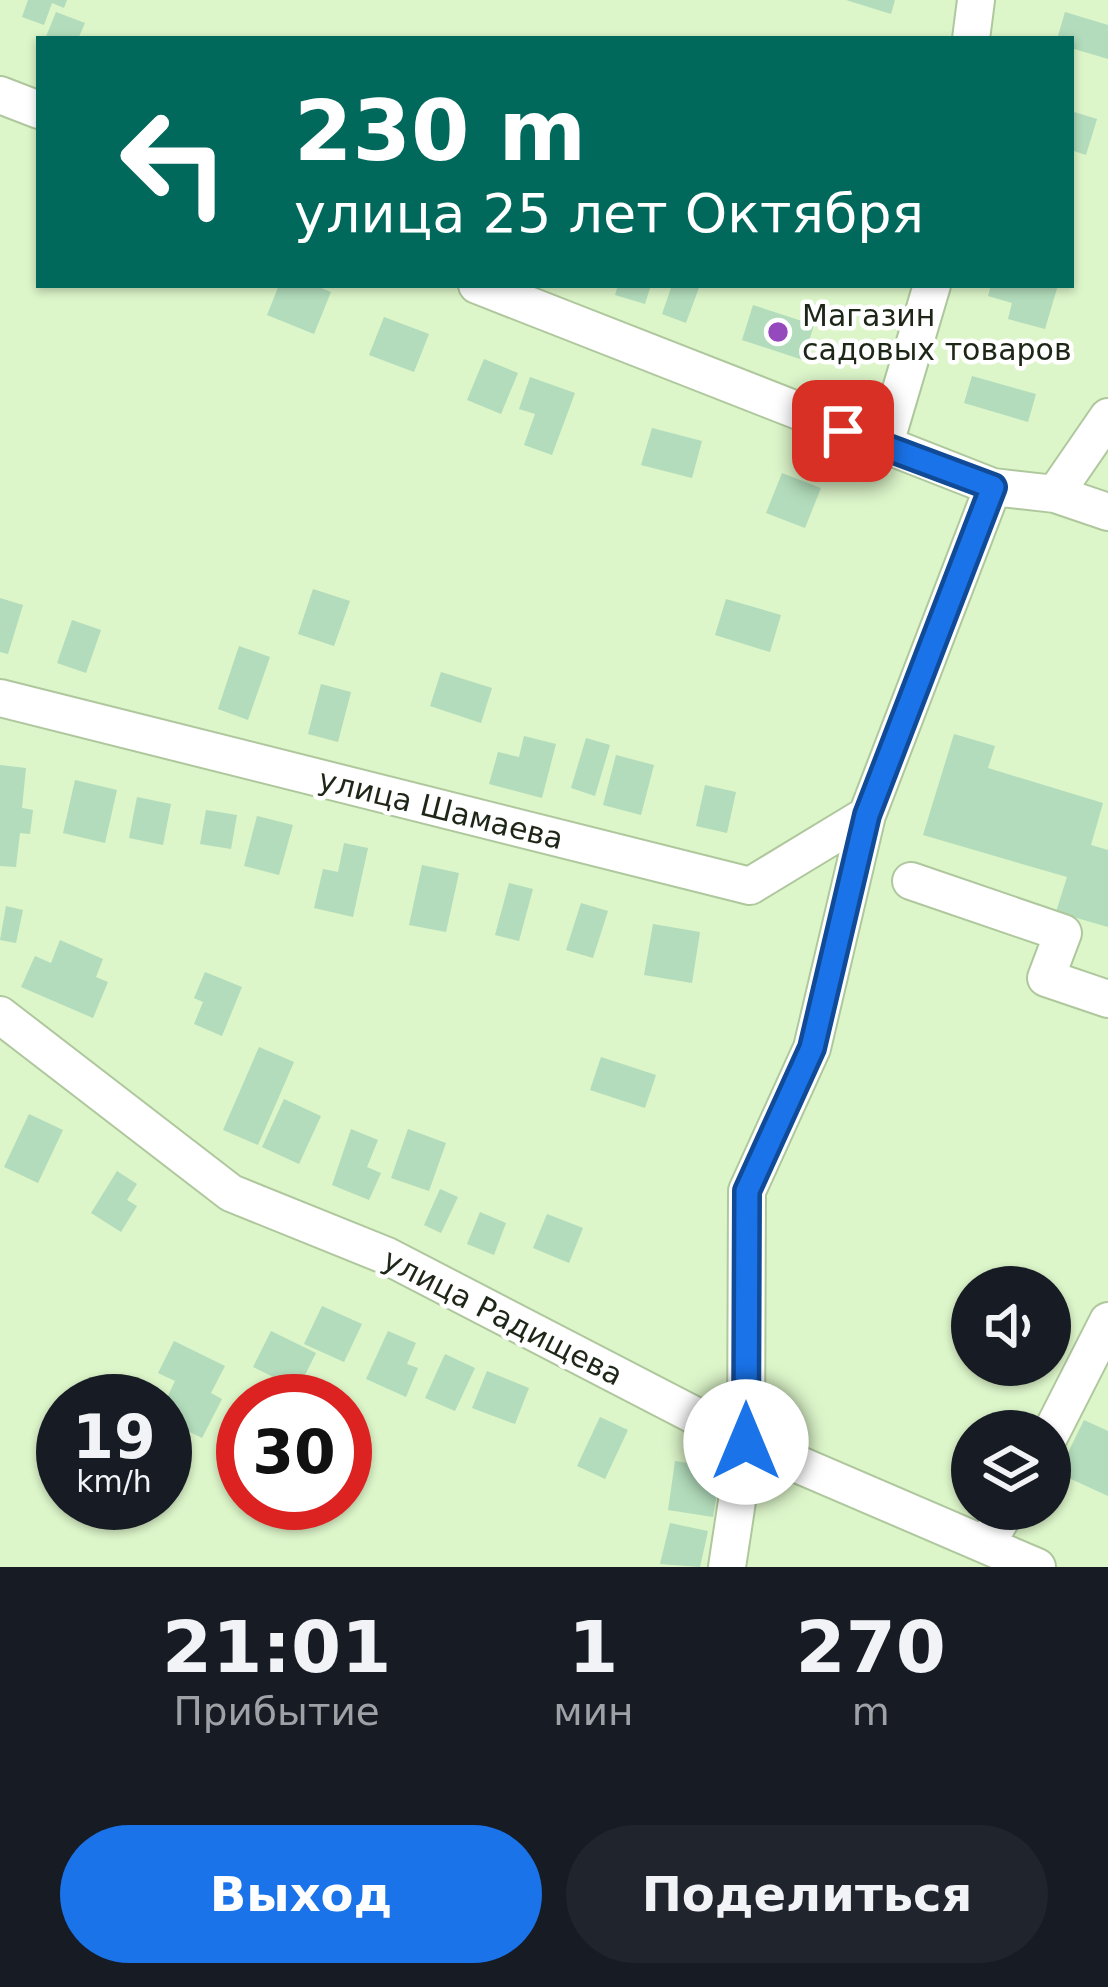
<!DOCTYPE html>
<html lang="ru">
<head>
<meta charset="utf-8">
<style>
  body { margin:0; font-family:"DejaVu Sans",sans-serif; background:#20242c; color:#f1f3f6; height:100vh; display:flex; flex-direction:column; font-size:45px; white-space:nowrap }
  * { box-sizing:border-box; margin:0 }
  p { font-size:39px; color:#9ea1a6 }
  .icon { flex:none; width:66px; height:66px; fill:none; stroke:currentColor; stroke-width:2; stroke-linecap:round; stroke-linejoin:round }
  .map { position:relative; height:1567px; overflow:hidden }
  .side { display:flex; flex-direction:column; background:#171b24; flex:1 }
  .side>* { flex:none }
  .guide { position:absolute; left:36px; top:36px; width:1038px; height:252px; border-radius:0px; box-shadow:0 3px 9px #0004; background:#00695c; color:#fff; overflow:hidden }
  .controls { position:absolute; left:951px; top:1266px; display:grid; gap:24px }
  .controls a { display:grid; place-items:center; width:120px; height:120px; border-radius:50%; background:#171b24; box-shadow:0 3px 9px #0004; font-size:60px }
  .speed { position:absolute; left:36px; top:1374px; display:flex; gap:24px; font-size:60px; font-weight:700; text-align:center }
  .speed>* { display:grid; place-content:center; width:156px; height:156px; border-radius:50%; background:#171b24; box-shadow:0 3px 9px #0004; line-height:1 }
  .speed small { font-size:30px; font-weight:400 }
  .speed .limit { border:18px solid #d22; background:#fff; color:#111 }
  .pin { position:absolute; display:grid; place-items:center; width:102px; height:102px; color:#fff; margin:-51px; border-radius:24px; box-shadow:0 6px 18px #0006 }
  .me { position:absolute; width:132px; margin:-66px; rotate:0deg; stroke-linejoin:round; filter:drop-shadow(0 0 9px #0008) }
  .turn { display:flex; align-items:center; gap:42px; height:252px; padding:0 60px; font-size:54px }
  .turn .icon { width:156px; height:156px; stroke-width:2.5 }
  .turn b { display:block; font-size:84px; line-height:102px }
  .eta { display:flex; justify-content:space-evenly; align-items:center; height:204px; text-align:center }
  .eta b { font-size:72px; font-weight:600; line-height:84px }
  .primary-button { display:flex; gap:24px; margin-top:auto; padding:24px 60px }
  .primary-button a { flex:1; height:138px; border-radius:72px; background:#1a73e8; color:#fff; font-size:48px; font-weight:600; line-height:138px; text-align:center }
  .primary-button a+a { background:#20242c; color:#f1f3f6 }
  .map>svg:first-child { display:block }
  .building { fill:#b2dcbb }
  .lines { fill:none; stroke-linecap:round; stroke-linejoin:round }
  .minor-casing { stroke:#afc79d; stroke-width:40 }
  .minor { stroke:#fff; stroke-width:36 }
  .route-casing { stroke:#114b97; stroke-width:30 }
  .route { stroke:#1a73e8; stroke-width:21 }
  .poi-dot { fill:#944abd; stroke:#fff; stroke-width:4.5 }
  .labels { text-anchor:middle; dominant-baseline:central; stroke-width:9; stroke-linejoin:round; paint-order:stroke }
  .poi-label { font-size:30px; fill:#1e2717; stroke:#fff; text-anchor:start }
  .street-label { font-size:30px; fill:#1e2717; stroke:#fff }
</style>
</head>
<body>
<div class="map">
<svg width="1108" height="1567" viewBox="0 0 1108 1567">
  <rect width="100%" height="100%" fill="#dcf5c9"/>
  <!-- building -->
  <path class="building" d="M28 0H67L64 8 52 3 44 25 22 17Z
    M846 0H895L891 14Z
    M56 12 85 23 78 39H45Z
    M1065 12 1108 25V59L1071 48V39H1057Z
    M1071 111 1097 119 1086 155 1071 150Z
    M279 285H314L331 292 314 334 267 315Z
    M618 285H651L645 304 615 295Z
    M672 285H700L686 323 662 314Z
    M991 285H1058L1045 329 1008 319 1012 303 988 296Z
    M753 305 814 325 803 360 742 340Z
    M384 317 429 334 414 372 369 355Z
    M484 359 518 373 501 414 467 400Z
    M972 376 1036 394 1028 422 964 403Z
    M530 377 575 393 552 455 524 445 535 414 519 409Z
    M652 428 702 441 692 478 641 465Z
    M782 473 821 488 805 528 766 513Z
    M313 589 350 601 334 646 298 634Z
    M0 598 23 605 8 654 0 652Z
    M726 599 781 615 770 652 715 635Z
    M72 620 101 630 86 673 57 663Z
    M239 646 270 657 248 720 218 709Z
    M441 672 492 688 481 723 430 706Z
    M321 684 351 692 338 742 308 734Z
    M954 734 995 746 988 768 1103 803 1091 845 1108 850V927L1056 912 1067 877 923 835Z
    M524 736 556 744 542 798 489 784 498 752 519 757Z
    M586 738 610 745 595 796 571 788Z
    M616 755 654 765 641 815 603 805Z
    M0 765 26 768 22 808 33 810 30 834 20 833 16 867 0 866Z
    M75 780 117 790 105 843 63 833Z
    M705 785 736 792 727 833 696 826Z
    M137 797 171 804 163 845 129 838Z
    M206 810 237 815 231 849 200 844Z
    M257 816 293 825 279 875 244 866Z
    M344 843 368 848 353 917 314 908 323 869 338 872Z
    M422 865 459 873 446 932 409 925Z
    M509 883 533 889 519 941 495 935Z
    M581 903 608 911 593 958 566 950Z
    M6 906 23 910 16 943 0 940Z
    M653 924 700 932 692 983 644 975Z
    M60 940 103 959 96 977 108 982 93 1018 21 987 35 956 51 963Z
    M205 972 242 987 222 1036 194 1024 203 1002 194 998Z
    M259 1047 294 1062 258 1145 223 1130Z
    M601 1057 656 1075 645 1108 590 1090Z
    M284 1099 321 1116 299 1164 262 1147Z
    M29 1114 63 1130 38 1183 4 1167Z
    M351 1129 378 1140 367 1167 381 1173 369 1200 332 1185Z
    M408 1129 446 1143 429 1191 391 1178Z
    M117 1171 137 1184 127 1200 137 1206 121 1232 91 1213Z
    M440 1189 458 1197 441 1233 424 1225Z
    M480 1212 506 1223 494 1255 467 1244Z
    M547 1214 583 1228 569 1263 533 1248Z
    M322 1306 362 1324 344 1362 304 1344Z
    M271 1331 316 1353 298 1389 253 1367Z
    M388 1331 416 1343 407 1364 418 1368 406 1397 366 1379Z
    M174 1341 225 1366 211 1393 222 1399 202 1438 165 1420V1402L175 1381 158 1373Z
    M445 1354 475 1368 455 1411 425 1398Z
    M487 1371 529 1388 515 1424 472 1408Z
    M600 1417 628 1430 605 1479 577 1466Z
    M1084 1420 1108 1431V1496L1058 1473Z
    M675 1461 721 1468 713 1517 668 1510Z
    M670 1523 708 1531 700 1567 660 1564Z"/>
  <g class="lines">
    <defs>
      <path id="minor" d="M971 39 976 0
        M0 95 39 110
        M477 285 993 487 1055 494 1108 512
        M884 447 932 285
        M1055 494 1108 417
        M0 698 750 886 867 815
        M911 881 1063 933 1046 978 1108 999
        M0 1015 231 1193 387 1256 746 1442 1037 1567
        M1050 1435 1108 1321
        M986 1545 1007 1509
        M727 1567 746 1442 747 1191 812 1048 867 815 993 487"/>
    </defs>
    <!-- minor casing -->
    <use href="#minor" class="minor-casing"/>
    <!-- minor -->
    <use href="#minor" class="minor"/>
  </g>
  <g class="lines">
    <defs>
      <path id="route" d="M746 1442 747 1191 812 1048 867 815 993 487 843 431"/>
    </defs>
    <!-- route casing -->
    <use href="#route" class="route-casing"/>
    <!-- route -->
    <use href="#route" class="route"/>
  </g>
  <!-- markers -->
  <circle class="poi-dot" cx="778" cy="332" r="12"/>
  <g class="labels">
    <!-- poi labels -->
    <g class="poi-label">
      <text x="802" y="315">Магазин<tspan x="802" dy="34">садовых товаров</tspan></text>
    </g>
    <!-- street labels -->
    <g class="street-label">
      <text transform="translate(441 809) rotate(14)">улица Шамаева</text>
      <text transform="translate(503 1317) rotate(27)">улица Радищева</text>
    </g>
  </g>
</svg>
<div class="controls">
<a><svg class="icon" aria-label="sound" viewBox="0 0 24 24"><path d="M4 9h4l5-4v14l-5-4H4zM17 9q2 3 0 6"/></svg></a>
<a><svg class="icon" aria-label="layers" viewBox="0 0 24 24"><path d="M12 4l9 5-9 5-9-5zM3 14l9 5 9-5"/></svg></a>
</div>
<div class="speed"><div>19<small>km/h</small></div><div class="limit">30</div></div>
<div class="pin" style="left:843px;top:431px;background:#d93025"><svg class="icon" aria-label="arrive" viewBox="0 0 24 24"><path d="M6 21V4h12l-3 4 3 4H6"/></svg></div>
<svg class="me" style="left:746px;top:1442px" viewBox="-20 -20 40 40"><circle r="19" fill="#fff"/><path d="M0-13L10 11 0 6-10 11z" fill="#1a73e8"/></svg>
<div class="guide">
<div class="turn"><svg class="icon" aria-label="left" viewBox="0 0 24 24"><path d="M17 20v-9H6M10 6l-5 5 5 5"/></svg><div><b>230 m</b>улица 25 лет Октября</div></div>
</div>
</div>
<section class="side">
<div class="eta">
<div><b>21:01</b><p>Прибытие</p></div>
<div><b>1</b><p>мин</p></div>
<div><b>270</b><p>m</p></div>
</div>
<div class="primary-button"><a>Выход</a><a>Поделиться</a></div>
</section>
</body>
</html>
